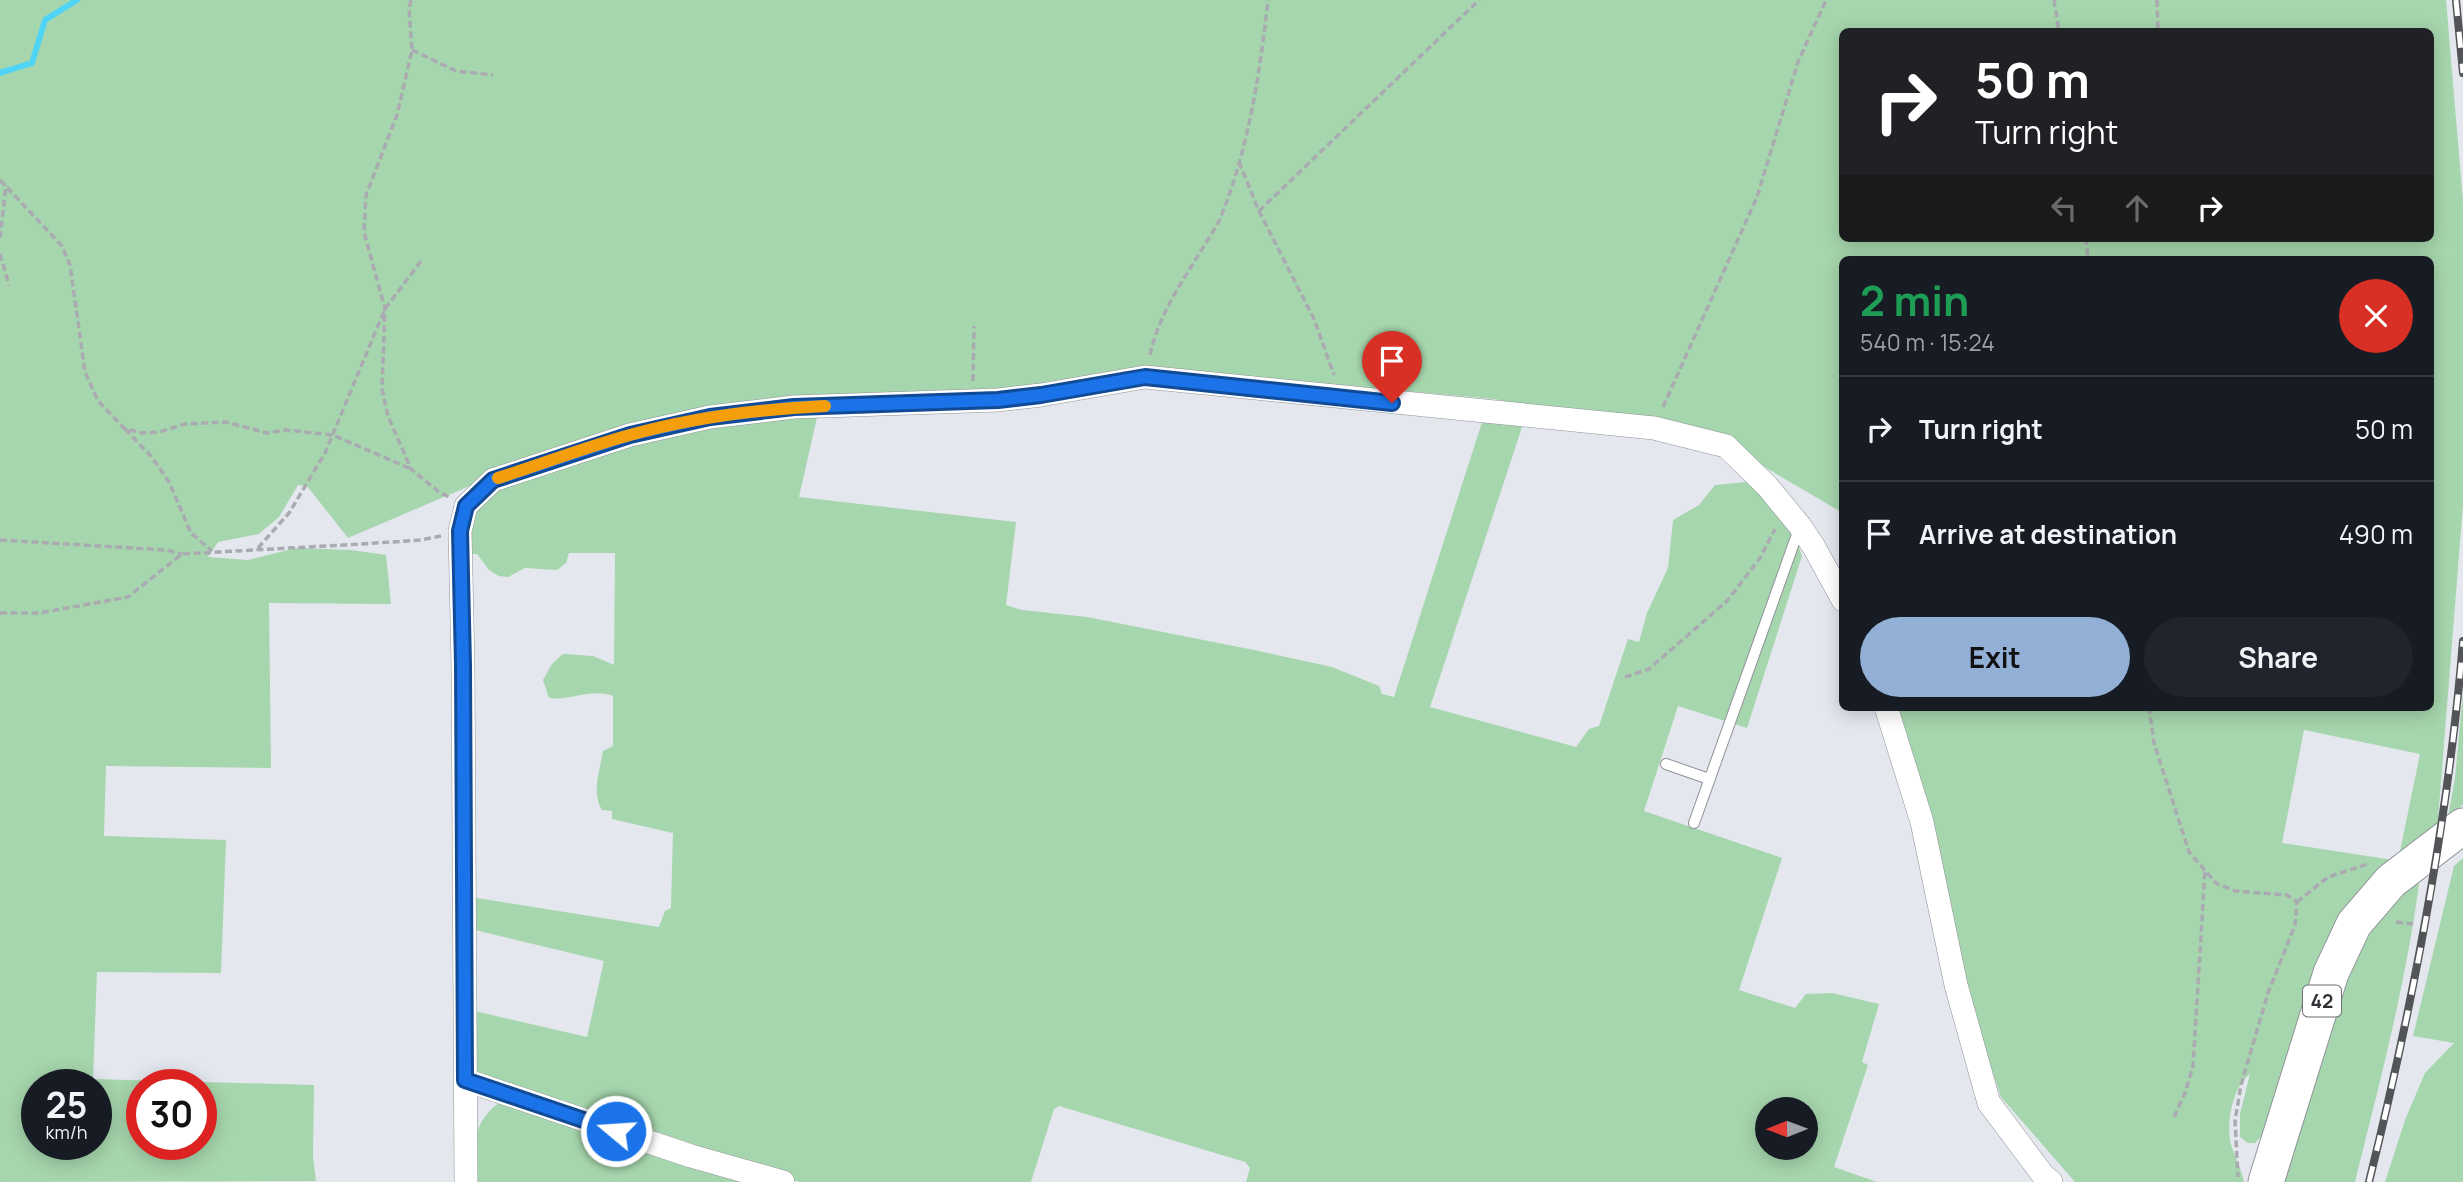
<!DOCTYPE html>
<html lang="en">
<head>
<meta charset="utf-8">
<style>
  body { margin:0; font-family:Manrope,sans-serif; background:#20242c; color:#f1f3f6; height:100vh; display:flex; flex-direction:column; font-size:26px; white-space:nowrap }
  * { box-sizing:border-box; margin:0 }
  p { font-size:23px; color:#9ea1a6 }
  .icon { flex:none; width:38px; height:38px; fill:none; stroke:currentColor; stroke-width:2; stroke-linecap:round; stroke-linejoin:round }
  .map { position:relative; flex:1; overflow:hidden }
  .panel { position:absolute; left:1839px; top:256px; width:595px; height:455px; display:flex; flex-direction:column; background:#171b24; border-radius:10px; box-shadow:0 4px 18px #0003 }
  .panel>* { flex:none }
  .top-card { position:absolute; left:1839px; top:28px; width:595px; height:214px; border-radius:10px; box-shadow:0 4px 18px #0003; background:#202124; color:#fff; overflow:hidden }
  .needle { width:46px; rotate:269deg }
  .fabs { position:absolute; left:1755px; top:1097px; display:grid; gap:14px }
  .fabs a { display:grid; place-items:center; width:63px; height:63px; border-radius:50%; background:#171b24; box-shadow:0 4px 18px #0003; font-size:35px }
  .speed { position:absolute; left:21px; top:1069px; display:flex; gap:14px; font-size:35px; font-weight:700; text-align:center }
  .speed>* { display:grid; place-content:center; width:91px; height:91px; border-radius:50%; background:#171b24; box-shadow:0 4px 18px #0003; line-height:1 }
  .speed small { font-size:18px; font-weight:400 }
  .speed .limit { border:10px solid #d22; background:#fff; color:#111 }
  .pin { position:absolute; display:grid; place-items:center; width:60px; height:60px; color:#fff; margin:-72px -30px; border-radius:50% 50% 50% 0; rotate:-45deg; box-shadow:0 0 7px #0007 }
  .pin .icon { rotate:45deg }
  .me { position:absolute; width:77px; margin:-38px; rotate:288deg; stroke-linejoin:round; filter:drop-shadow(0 0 5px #0008) }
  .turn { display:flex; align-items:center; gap:24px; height:147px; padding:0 21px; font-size:32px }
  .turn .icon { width:91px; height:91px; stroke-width:2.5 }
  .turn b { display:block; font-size:49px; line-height:60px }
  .lanes { display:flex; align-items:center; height:66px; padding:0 21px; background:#0003; justify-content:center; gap:35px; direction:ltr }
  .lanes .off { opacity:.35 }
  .round { display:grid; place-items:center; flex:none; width:74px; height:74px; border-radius:37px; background:#20242c }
  .headline { display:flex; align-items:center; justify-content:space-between; height:119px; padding:0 21px }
  h1 { font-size:42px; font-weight:700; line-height:52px; color:#1e9e55 }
  .button { display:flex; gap:14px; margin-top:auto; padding:14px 21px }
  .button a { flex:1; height:80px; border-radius:42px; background:#92b0d6; color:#111; font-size:28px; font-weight:700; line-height:80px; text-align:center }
  .button a+a { background:#20242c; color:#f1f3f6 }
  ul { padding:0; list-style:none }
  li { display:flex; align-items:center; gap:21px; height:105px; padding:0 21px; border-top:2px solid #363941 }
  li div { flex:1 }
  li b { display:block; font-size:26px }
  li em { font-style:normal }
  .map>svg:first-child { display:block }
  .green { fill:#a6d6ad; fill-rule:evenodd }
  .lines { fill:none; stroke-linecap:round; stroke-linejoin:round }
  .stream { stroke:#50d4f6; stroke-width:6 }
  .lane-casing { stroke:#8f9298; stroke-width:12 }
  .street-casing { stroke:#8f9298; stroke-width:24 }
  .primary-casing { stroke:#8f9298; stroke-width:37 }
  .path { stroke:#a9abb1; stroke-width:3.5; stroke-dasharray:7 3.5; stroke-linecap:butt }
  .lane { stroke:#fff; stroke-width:10 }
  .street { stroke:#fff; stroke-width:23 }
  .primary { stroke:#fff; stroke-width:35 }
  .rail-casing { stroke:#525457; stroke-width:8 }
  .rail { stroke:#fff; stroke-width:5; stroke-dasharray:16; stroke-linecap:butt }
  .route-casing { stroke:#114b97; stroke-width:18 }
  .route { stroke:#1a73e8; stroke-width:12 }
  .slow { stroke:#f59e0b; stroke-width:12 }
  .labels { text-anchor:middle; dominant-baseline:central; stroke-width:6; stroke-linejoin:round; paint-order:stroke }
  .shield { fill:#fff; stroke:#6e6f71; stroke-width:2 }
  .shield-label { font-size:19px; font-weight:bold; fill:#303134 }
</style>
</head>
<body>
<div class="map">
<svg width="2463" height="1182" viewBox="0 0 2463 1182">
  <rect width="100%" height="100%" fill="#e4e7ee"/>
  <!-- green -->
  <path class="green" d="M0 0H2446L2463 202V505L2437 832 2398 861 2420 754 2304 730 2282 843 2393 860 2266 1131 2255 1143H2248L2240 1137V1114L2250 1074C2233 1086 2227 1120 2230 1140 2233 1154 2241 1166 2244 1182H2075L2001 1097 1964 986 1896 707H2431V259H1843V513L1727 445 1494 399 1153 368 1023 392 805 397 486 479 348 538 307 486 298 485 279 517 259 534 218 542 208 557 248 560 296 548 351 550 386 555 391 604 269 603 271 768 106 766 104 836 226 840 221 973 97 972 93 1079 314 1085 313 1157 316 1181 0 1182ZM1843 32H2431V238H1843ZM37 1085H96V1144H37ZM142 1085H201V1144H142Z
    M818 413 799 497 1016 522 1006 605 1022 610 1087 617 1254 650 1332 667 1379 686 1382 694 1394 697 1483 419 1523 424 1430 707 1576 747 1589 729 1599 726 1628 639 1639 642 1647 613 1668 568 1673 520 1699 505 1715 485 1747 482 1792 526 1802 556 1747 728 1678 706 1644 811 1782 858 1739 990 1795 1008 1806 994 1832 993 1879 1004 1862 1062 1868 1065 1834 1167 1877 1182H1246L1250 1168 1245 1162 1059 1106 1054 1109 1031 1182H799L490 1082 477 1071 474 1064 470 1010 587 1037 604 961 471 929 470 897 659 927 665 911 671 908 673 833 612 819V811L602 810C591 793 600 770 603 751L613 746V696C591 688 571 701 549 698L543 680 552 664 563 654 593 656 614 665 615 553H569L566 563 557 570 525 568 508 577 499 576 489 570 477 554H466L468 521 489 490 682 431ZM1768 1110H1806V1148H1768Z
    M2463 692V804L2447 822 2455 778Z
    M2463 858V1182H2385L2405 1120 2425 1073 2454 1043 2413 1036 2454 866Z
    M2420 876C2407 980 2380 1081 2355 1182H2282L2336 1007 2359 952 2382 914Z
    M500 1102 754 1182H473C476 1147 469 1125 500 1102Z"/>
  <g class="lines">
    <!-- stream -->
    <path class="stream" d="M0 73 32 63 45 20 77 0"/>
    <defs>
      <path id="lane" d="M1666 764 1709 779
        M1694 823 1800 526"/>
      <path id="street" d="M1886 707 1922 822 1956 985 1989 1103 2043 1175 2051 1182
        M465 1080 691 1156 783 1182
        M466 1182 463 665 460 531 466 506 493 480 630 435 710 417 794 407 998 400 1041 395 1145 377 1654 428 1726 446 1767 486 1800 526 1814 547 1843 600"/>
      <path id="primary" d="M2266 1182 2331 973 2354 924 2391 881 2463 826"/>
    </defs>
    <!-- lane casing -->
    <use href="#lane" class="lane-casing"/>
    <!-- street casing -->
    <use href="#street" class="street-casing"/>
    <!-- primary casing -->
    <use href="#primary" class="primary-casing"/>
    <!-- path -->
    <path class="path" d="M411 0 409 9 412 50 397 115 366 195 364 232 385 309 382 389 388 416 411 469 439 492 449 497
      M2054 0 2059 32
      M2157 0 2158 32
      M412 50 456 71 493 75
      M1239 162 1259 211 1314 319 1334 375
      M0 180 62 246 70 265 85 372 98 401 124 428 142 433 159 432 185 424 226 422 267 433 286 430 333 435 411 469
      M1259 211 1479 0
      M0 238 6 185
      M2086 238 2088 259
      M0 254 9 285
      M1150 355C1159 314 1182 282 1204 246 1210 236 1218 225 1222 214 1249 146 1260 72 1268 0
      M973 381 974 326
      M1663 407 1757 197 1798 62 1826 0
      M125 429 151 456 169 482 191 533 212 551
      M0 540 166 550 182 554
      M258 548 289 513 325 453 385 309 421 261
      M0 613H39L128 597 182 554 362 544 420 540 441 536
      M1625 677 1649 669 1727 601 1760 558 1775 529
      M2149 707 2154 743 2189 852 2216 883 2235 891 2287 895 2297 902 2295 925 2268 993 2241 1085 2235 1121 2238 1177
      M2297 902 2328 877 2368 864
      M2396 922 2413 924
      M2174 1117 2185 1093 2193 1066 2205 871"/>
    <!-- lane -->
    <use href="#lane" class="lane"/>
    <!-- street -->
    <use href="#street" class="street"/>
    <!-- primary -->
    <use href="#primary" class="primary"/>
    <defs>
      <path id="rail" d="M2456 0 2463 73
        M2369 1182C2413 1004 2448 824 2463 641"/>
    </defs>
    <!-- rail casing -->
    <use href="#rail" class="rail-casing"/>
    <!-- rail -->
    <use href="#rail" class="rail"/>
  </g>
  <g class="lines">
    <defs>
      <path id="route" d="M616 1131 465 1080 463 665 460 531 466 506 493 480 630 435 710 417 794 407 998 400 1041 395 1145 377 1392 403"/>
    </defs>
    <!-- route casing -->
    <use href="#route" class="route-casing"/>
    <!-- route -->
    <use href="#route" class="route"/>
    <!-- slow -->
    <path class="slow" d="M498 478C542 464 586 447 630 435 694 417 760 409 825 406"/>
  </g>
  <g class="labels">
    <!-- shield labels -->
    <rect class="shield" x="2303" y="985.5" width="38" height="31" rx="5"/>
    <g class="shield-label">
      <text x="2322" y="1001">42</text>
    </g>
  </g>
</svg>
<div class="fabs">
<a><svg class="needle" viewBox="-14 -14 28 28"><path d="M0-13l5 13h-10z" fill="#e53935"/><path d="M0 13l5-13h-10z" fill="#9ea1a6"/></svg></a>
</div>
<div class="speed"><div>25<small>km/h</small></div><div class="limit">30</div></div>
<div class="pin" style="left:1392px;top:403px;background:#d93025"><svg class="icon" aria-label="arrive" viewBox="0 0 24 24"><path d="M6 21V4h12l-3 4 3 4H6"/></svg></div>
<svg class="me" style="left:616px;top:1131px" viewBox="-20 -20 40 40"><circle r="17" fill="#1a73e8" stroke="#fff" stroke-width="3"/><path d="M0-11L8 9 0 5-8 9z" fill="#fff"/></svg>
<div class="top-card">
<div class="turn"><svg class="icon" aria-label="right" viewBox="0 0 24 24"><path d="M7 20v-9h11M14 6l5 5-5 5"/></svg><div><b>50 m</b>Turn right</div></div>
<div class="lanes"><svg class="icon off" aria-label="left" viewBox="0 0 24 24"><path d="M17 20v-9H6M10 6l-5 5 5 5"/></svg><svg class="icon off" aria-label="ahead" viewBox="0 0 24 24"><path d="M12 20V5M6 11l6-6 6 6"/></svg><svg class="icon" aria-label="right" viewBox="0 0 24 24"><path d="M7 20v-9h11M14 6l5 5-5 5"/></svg></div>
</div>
<section class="panel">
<div class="headline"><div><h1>2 min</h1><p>540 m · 15:24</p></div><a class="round" style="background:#d93025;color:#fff"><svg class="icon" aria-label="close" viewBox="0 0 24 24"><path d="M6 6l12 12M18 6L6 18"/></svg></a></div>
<ul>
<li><svg class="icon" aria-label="right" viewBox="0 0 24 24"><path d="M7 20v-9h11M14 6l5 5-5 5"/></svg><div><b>Turn right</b></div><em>50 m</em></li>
<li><svg class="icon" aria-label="arrive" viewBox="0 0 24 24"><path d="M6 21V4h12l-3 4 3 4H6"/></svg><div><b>Arrive at destination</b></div><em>490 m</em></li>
</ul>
<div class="button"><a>Exit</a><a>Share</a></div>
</section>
</div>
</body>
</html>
